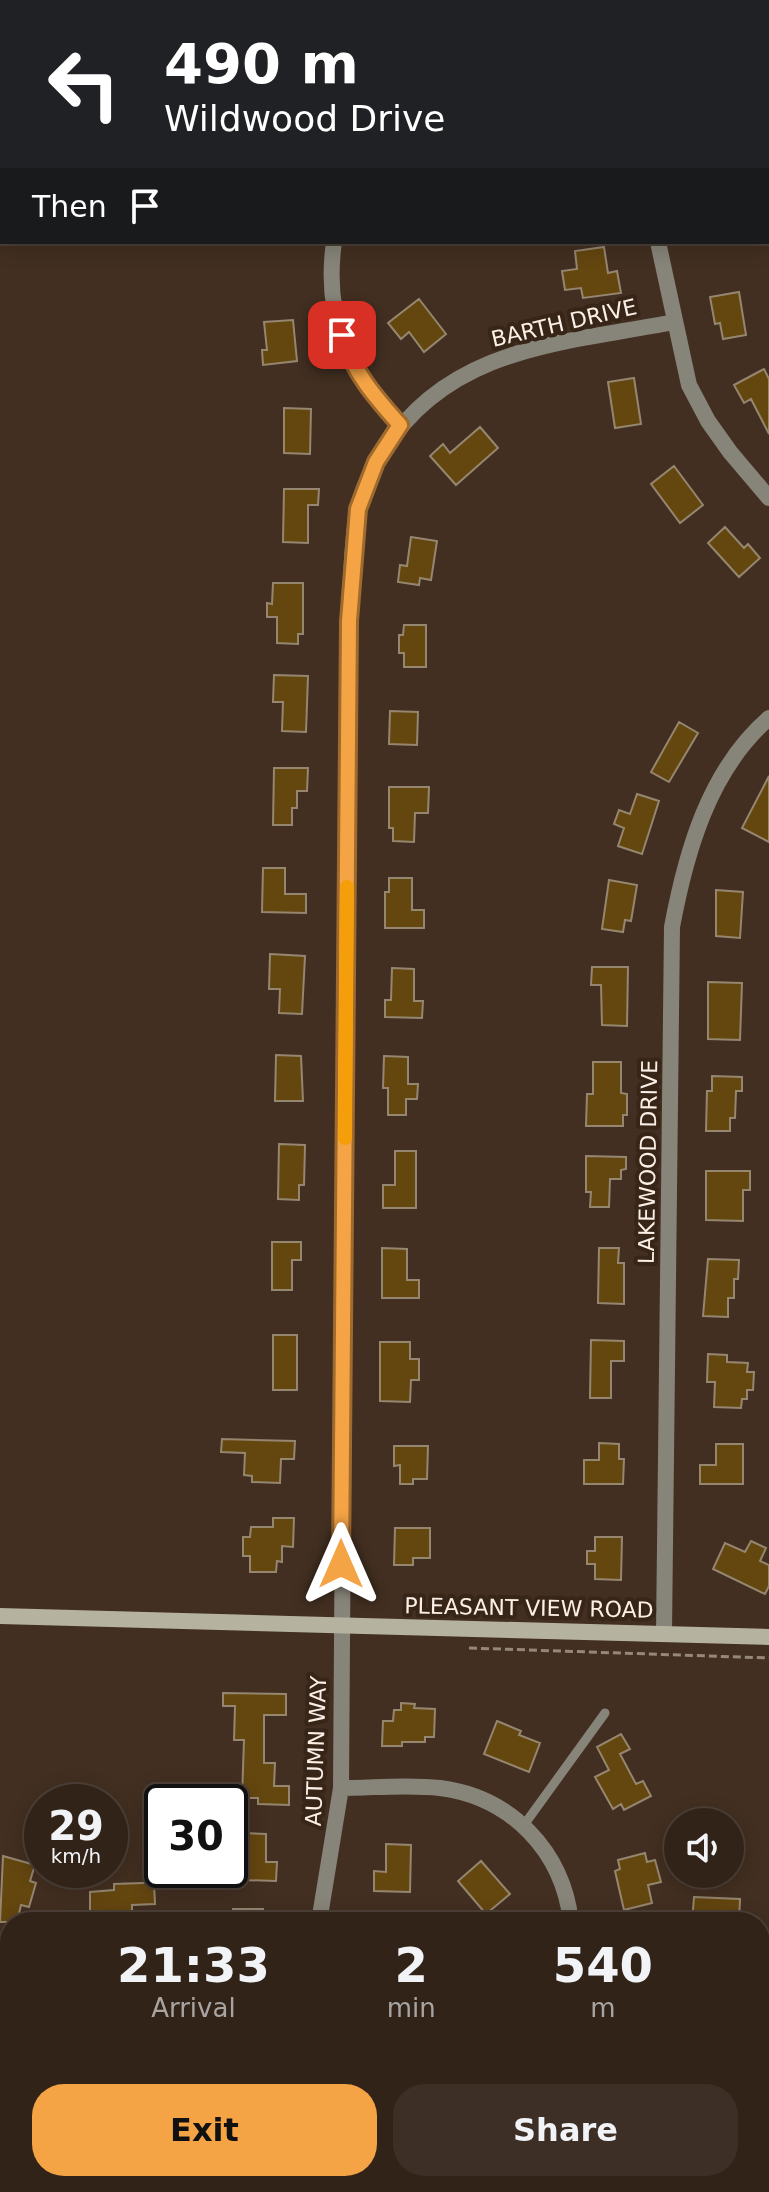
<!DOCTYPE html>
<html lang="en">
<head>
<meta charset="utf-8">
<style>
  body { margin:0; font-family:"DejaVu Sans",sans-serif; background:#3d2f26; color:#f1f3f6; height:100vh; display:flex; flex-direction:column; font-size:30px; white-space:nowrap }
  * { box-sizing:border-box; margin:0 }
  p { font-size:26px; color:#a8a4a2 }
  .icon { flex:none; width:44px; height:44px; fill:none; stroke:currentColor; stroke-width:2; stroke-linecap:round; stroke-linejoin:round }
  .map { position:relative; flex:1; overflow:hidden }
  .panel { position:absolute; left:0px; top:1912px; width:770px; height:280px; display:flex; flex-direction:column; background:#322319; border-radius:32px 32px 0 0; box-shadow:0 4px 20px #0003,0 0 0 2px #4d4038 }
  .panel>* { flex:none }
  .top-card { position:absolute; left:0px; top:0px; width:770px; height:244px; box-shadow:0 4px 20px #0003,0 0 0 2px #4d4038; background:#202124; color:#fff; overflow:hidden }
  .controls { position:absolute; left:664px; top:1808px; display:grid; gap:16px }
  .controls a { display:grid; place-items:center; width:80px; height:80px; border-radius:50%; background:#322319; box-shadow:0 4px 20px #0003,0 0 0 2px #4d4038; font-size:40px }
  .speed { position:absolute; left:24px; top:1784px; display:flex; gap:16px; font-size:40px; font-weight:700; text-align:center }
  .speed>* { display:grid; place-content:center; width:104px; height:104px; border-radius:50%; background:#322319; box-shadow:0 4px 20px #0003,0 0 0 2px #4d4038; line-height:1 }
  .speed small { font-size:20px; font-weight:400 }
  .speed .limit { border:4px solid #111; border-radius:12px; background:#fff; color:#111 }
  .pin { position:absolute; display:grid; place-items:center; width:68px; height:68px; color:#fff; margin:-34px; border-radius:16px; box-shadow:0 4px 12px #0006 }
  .me { position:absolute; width:88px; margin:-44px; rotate:0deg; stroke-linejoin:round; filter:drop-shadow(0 0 6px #0008) }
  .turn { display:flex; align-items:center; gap:28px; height:168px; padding:0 32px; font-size:36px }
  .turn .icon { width:104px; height:104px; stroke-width:2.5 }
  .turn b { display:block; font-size:56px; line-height:68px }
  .then { display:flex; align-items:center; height:76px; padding:0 32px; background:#0003; gap:16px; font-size:30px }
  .eta { display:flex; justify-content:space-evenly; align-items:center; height:136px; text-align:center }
  .eta b { font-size:48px; font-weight:600; line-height:56px }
  .cta { display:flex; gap:16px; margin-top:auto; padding:16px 32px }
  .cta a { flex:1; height:92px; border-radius:32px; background:#f4a345; color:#111; font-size:32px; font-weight:600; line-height:92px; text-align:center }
  .cta a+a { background:#3d2f26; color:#f1f3f6 }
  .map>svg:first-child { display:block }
  .green { fill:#154f31 }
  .building { fill:#64460f; stroke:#958670; stroke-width:2 }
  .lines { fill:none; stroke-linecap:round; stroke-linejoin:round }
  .path { stroke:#97877b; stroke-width:3; stroke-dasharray:8 4; stroke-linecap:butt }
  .lane { stroke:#878479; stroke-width:9 }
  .street { stroke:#878479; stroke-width:16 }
  .secondary { stroke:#b6b2a0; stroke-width:16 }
  .route-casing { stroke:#9f6a2d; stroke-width:20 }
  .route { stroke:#f4a345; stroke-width:14 }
  .slow { stroke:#f59e0b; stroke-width:14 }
  .labels { text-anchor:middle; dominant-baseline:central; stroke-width:8; stroke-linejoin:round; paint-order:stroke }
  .street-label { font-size:22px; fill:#fbefe6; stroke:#372517 }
</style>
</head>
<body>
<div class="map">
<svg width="769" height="2192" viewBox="0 0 769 2192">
  <rect width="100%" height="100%" fill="#422f21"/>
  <!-- green -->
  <path class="green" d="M760 2128 769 2129V2192H688L689 2182H760Z"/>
  <!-- building -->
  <path class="building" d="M604 247 608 273 617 271 621 293 583 298 581 288 565 290 562 271 577 269 575 251Z
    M739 292 746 335 723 339 720 323 715 324 710 297Z
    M419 299 446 334 424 352 409 332 401 339 388 323Z
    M293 320 297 361 263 365 262 350H267L264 322Z
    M764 369 769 379V434L751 399 744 403 734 385Z
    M634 378 641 424 615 428 608 382Z
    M284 408 311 409 310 454 284 453Z
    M480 427 498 448 456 485 430 456 443 444 450 453Z
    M674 466 703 505 680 523 651 484Z
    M284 489H319L318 505H308V543L283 542Z
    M725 527 744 548 748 544 760 558 739 577 708 543Z
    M411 537 437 541 431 580 420 578 419 585 398 582 400 565 407 566Z
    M273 583H303V634H298V644L277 643V617H267V603L272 604Z
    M404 625H426V667H404V653H399V635H403Z
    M274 675 308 676 306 732 282 731 283 702H273Z
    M390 711 418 712 417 745 389 744Z
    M679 722 698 733 669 782 651 772Z
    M274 768H308L307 791H297V808H292V825H273Z
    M769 776V842L742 828Z
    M389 787H429L428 813H415L414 842 393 841V828H389Z
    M637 794 659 801 642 854 618 846 624 828 614 824 619 810 630 814Z
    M263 868H285V894H306V913L262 912Z
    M389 878H412V910H424V928H385V892H389Z
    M609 880 637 885 631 921 625 920 623 932 602 929Z
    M716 890 743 892 740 938 716 936Z
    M270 954 305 956 302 1014 279 1013 280 989H269Z
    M592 967H628L627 1026 602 1025 601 985H591Z
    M392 968 414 969V1001H423L422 1018 385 1017V1000H391Z
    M708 982 742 983 740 1040 708 1039Z
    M276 1055 301 1056 303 1101H275Z
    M384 1056 408 1057V1084H418L417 1099H406V1115H388V1088H383Z
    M593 1062H621V1093L627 1094V1115H623V1126H586L587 1094H593Z
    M712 1076 742 1077V1091H736L735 1118H730V1131H706L707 1091H712Z
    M279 1144 305 1145 304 1185H299V1200L278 1199Z
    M395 1151H416V1208H383V1185H395Z
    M586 1156 626 1157V1169L621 1170V1179H610L609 1207H590L591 1192H586Z
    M706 1171H750V1190H743V1221L706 1220Z
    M272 1242H301V1260H292V1290H272Z
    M382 1248 407 1249V1280H419V1298H382Z
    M599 1248H619L618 1263H624V1304L598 1303Z
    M708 1259 739 1260 738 1279H734V1298H728V1317L703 1316Z
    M273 1335H297V1390H273Z
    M591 1340 624 1341V1361H611V1398H590Z
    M380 1342H410V1359H419V1380H411L410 1402 380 1401Z
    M708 1354 727 1355V1362L748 1363 747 1372H754L753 1390H747V1399H742L741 1408 714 1407 715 1382H707Z
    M222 1439 295 1441 294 1459H281L280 1483 252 1482V1476L244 1475 245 1453 221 1452Z
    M599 1443 619 1444V1459H624L623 1484H584V1460H599Z
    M716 1444H743V1484H700V1465H716Z
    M394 1446H428L427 1479H413V1484H400V1465L394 1466Z
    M273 1518H294L293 1547 282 1546V1562L277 1561 276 1572H250V1556H243V1537H250L251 1527H273Z
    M395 1528H430V1558H413V1565H394Z
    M595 1537H622L621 1580 595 1579V1564H587V1551H595Z
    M751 1541 766 1548 760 1561 769 1565V1586L765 1594 713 1569 725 1543 745 1552Z
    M223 1693 286 1694V1715H264V1763H275L274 1786H289V1805L258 1804V1798H242L244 1740H234L235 1706H223Z
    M401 1703 415 1704 414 1708 435 1709 434 1737H425V1742H402V1746H382L383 1721H393L394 1710H401Z
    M497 1721 521 1731 519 1735 540 1743 529 1772 484 1754Z
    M621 1734 630 1749 620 1754 636 1784 643 1781 651 1796 624 1810 621 1804 613 1809 595 1777 609 1770 597 1747Z
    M241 1833 266 1834V1862H277L276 1881 241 1880Z
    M386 1844 411 1845 410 1892 374 1891V1871L386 1872Z
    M645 1853 647 1862 655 1860 661 1882 648 1885 652 1903 624 1910 615 1871 620 1869 618 1860Z
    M3 1856 35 1865 30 1881 36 1883 29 1907 21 1905 17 1922H0Z
    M481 1861 510 1894 486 1914 458 1881Z
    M143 1883H154L155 1904 132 1905V1916L115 1917V1911L90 1912V1892L114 1890V1884Z
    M694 1897 740 1899 739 1922H692Z
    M233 1909H263L262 1922H233Z"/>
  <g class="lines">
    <!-- path -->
    <path class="path" d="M469 1648 769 1658"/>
    <!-- lane -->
    <path class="lane" d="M524 1825 605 1713"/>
    <!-- street -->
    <path class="street" d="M365 2V0
      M677 2 678 0
      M334 242C323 320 349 369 400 425
      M658 242 689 385 708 421 730 452 769 498
      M664 1633 672 927C686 852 709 770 769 718
      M341 1788C373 1788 408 1784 440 1788 511 1797 563 1851 571 1922
      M319 1922 341 1788 349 621C351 585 351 547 357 511 361 491 373 467 384 450 450 346 565 343 674 322
      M760 1978H769
      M312 2192V2182
      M565 2192V2182"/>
    <!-- secondary -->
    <path class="secondary" d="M0 1616 769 1637"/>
  </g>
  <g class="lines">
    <defs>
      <path id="route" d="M341 1564 349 621 358 509 376 462 400 425C375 397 353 372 342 335"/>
    </defs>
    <!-- route casing -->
    <use href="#route" class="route-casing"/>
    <!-- route -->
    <use href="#route" class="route"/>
    <!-- slow -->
    <path class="slow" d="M345 1138 347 887"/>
  </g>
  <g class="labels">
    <!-- street labels -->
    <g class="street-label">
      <text transform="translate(564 323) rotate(-13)">BARTH DRIVE</text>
      <text transform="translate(648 1162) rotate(-89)">LAKEWOOD DRIVE</text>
      <text transform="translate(529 1608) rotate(1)">PLEASANT VIEW ROAD</text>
      <text transform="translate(316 1751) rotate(-88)">AUTUMN WAY</text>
    </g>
  </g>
</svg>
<div class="controls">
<a><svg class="icon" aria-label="sound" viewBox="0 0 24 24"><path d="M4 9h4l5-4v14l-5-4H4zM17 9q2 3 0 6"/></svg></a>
</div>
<div class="speed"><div>29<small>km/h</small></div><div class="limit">30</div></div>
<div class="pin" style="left:342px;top:335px;background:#d93025"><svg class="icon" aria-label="arrive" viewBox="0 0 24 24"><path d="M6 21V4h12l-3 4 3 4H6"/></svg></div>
<svg class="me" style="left:341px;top:1564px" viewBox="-20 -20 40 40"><path d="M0-17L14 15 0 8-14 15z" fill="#f4a345" stroke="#fff" stroke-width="4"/></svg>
<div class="top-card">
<div class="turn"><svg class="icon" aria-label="left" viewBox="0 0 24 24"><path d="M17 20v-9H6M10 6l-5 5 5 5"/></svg><div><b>490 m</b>Wildwood Drive</div></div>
<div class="then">Then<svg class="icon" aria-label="arrive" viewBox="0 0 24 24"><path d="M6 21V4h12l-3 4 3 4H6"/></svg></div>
</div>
<section class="panel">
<div class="eta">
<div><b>21:33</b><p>Arrival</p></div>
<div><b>2</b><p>min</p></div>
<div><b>540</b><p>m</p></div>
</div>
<div class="cta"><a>Exit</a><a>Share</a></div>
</section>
</div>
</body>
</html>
